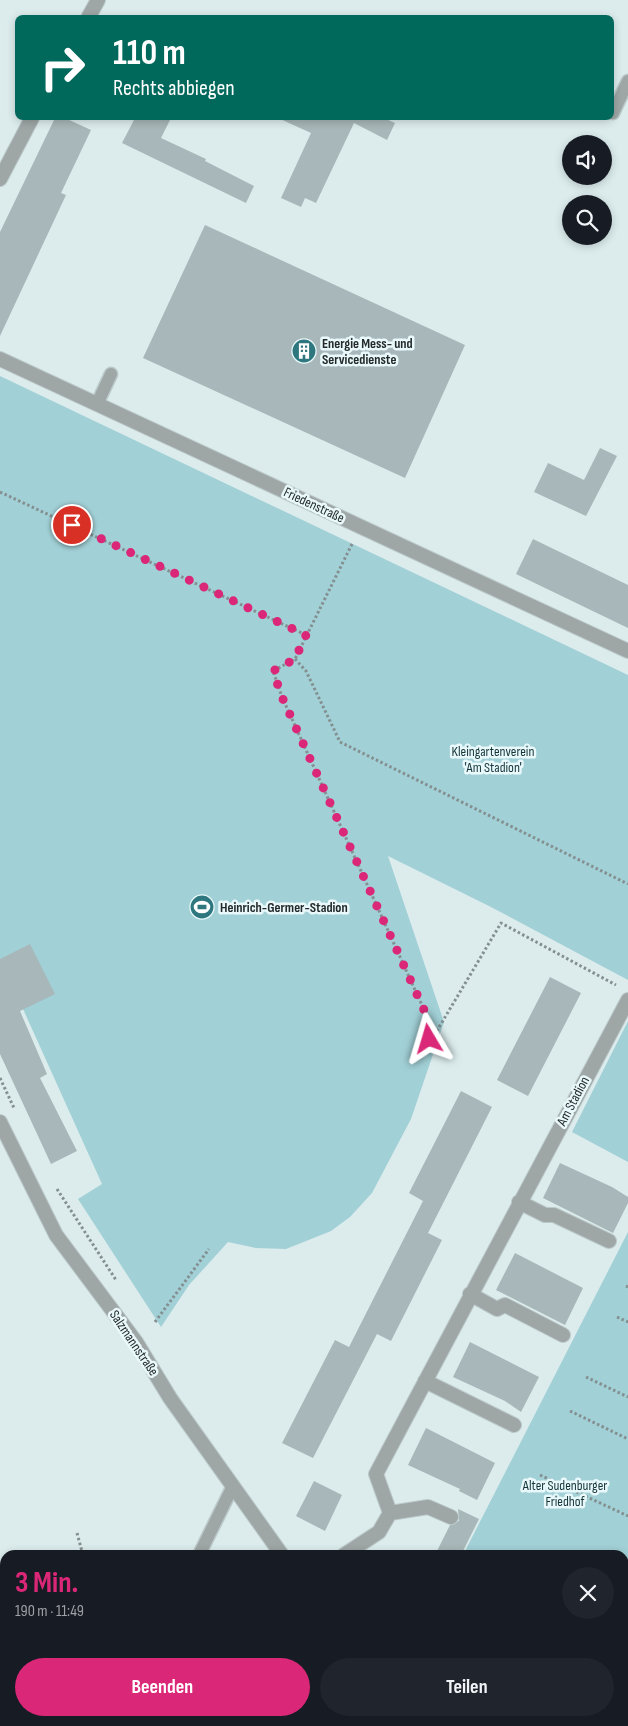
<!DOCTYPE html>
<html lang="de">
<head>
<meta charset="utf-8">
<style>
  body { margin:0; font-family:"Sofia Sans Condensed",sans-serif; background:#20242c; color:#f1f3f6; height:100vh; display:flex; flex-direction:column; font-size:19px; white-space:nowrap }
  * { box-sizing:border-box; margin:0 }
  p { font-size:16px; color:#9ea1a6 }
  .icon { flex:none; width:28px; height:28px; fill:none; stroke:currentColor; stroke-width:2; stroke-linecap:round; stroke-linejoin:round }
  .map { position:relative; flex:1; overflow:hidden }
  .side { position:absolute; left:0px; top:1550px; width:629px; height:176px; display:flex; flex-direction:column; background:#171b24; border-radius:15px 15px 0 0; box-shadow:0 2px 8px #0003 }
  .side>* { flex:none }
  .guide { position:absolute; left:15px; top:15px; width:599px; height:105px; border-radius:8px; box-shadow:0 2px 8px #0003; background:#00695c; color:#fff; overflow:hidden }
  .controls { position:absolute; left:562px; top:135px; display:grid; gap:10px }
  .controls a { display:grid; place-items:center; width:50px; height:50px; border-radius:50%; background:#171b24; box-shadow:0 2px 8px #0003; font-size:25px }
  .pin { position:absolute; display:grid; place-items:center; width:42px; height:42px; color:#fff; margin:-21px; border:2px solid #fff; border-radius:50%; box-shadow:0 1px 5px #0007 }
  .me { position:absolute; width:55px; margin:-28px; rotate:353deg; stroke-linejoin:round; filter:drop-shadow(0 0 4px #0008) }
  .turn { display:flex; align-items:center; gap:18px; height:105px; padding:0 15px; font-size:22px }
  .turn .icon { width:65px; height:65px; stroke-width:2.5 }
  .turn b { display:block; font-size:35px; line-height:42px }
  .round { display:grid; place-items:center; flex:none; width:52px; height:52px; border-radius:26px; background:#20242c }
  .summary { display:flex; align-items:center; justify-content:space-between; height:85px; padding:0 15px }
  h1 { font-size:30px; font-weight:700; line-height:38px; color:#db2777 }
  .primary-button { display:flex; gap:10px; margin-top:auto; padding:10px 15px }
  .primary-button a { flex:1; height:58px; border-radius:30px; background:#db2777; color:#fff; font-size:20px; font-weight:700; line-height:58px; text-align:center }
  .primary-button a+a { background:#20242c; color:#f1f3f6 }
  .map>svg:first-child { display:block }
  .green { fill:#a1d0d6 }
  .building { fill:#a8b7b9 }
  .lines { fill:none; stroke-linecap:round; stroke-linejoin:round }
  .service-casing { stroke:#bbc9ca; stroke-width:15 }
  .minor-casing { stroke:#bbc9ca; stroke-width:16 }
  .path { stroke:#848f90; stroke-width:3; stroke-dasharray:2.5 2.5; stroke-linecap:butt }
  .service { stroke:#9fa6a6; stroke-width:12 }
  .minor { stroke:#9fa6a6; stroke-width:14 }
  .route { stroke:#db2777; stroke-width:9; stroke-dasharray:0 16.2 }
  .labels { text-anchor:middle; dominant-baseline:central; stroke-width:5; stroke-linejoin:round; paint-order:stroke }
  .poi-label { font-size:14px; font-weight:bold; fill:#242a2b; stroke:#e9f9fb; text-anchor:start }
  .street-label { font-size:14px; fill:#242a2b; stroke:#e9f9fb }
  .park-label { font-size:14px; fill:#143437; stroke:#e9f9fb }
</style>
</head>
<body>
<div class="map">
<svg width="628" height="1726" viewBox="0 0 628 1726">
  <rect width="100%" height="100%" fill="#dceced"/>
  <!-- green -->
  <path class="green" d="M0 376 628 675V980L491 907 388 856 444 1022 411 1119 372 1193 350 1217 331 1231 286 1249 256 1248 228 1242 189 1285 161 1327 78 1199 102 1184 0 958Z
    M628 1021V1162L572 1132Z
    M628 1232V1669L624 1670V1555H463Z"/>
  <!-- building -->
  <path class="building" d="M55 118H65L91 130 61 193 66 195 0 336V232Z
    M135 118H171L161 138 206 159 205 161 254 186 246 203 122 143Z
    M278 118H384L395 123 387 140 354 123 316 203 305 198 301 207 281 198 311 133Z
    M205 225 465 345 405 478 143 358Z
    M600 448 617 456 586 516 534 492 548 463 584 480Z
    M533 539 628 585V628L516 574Z
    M30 944 55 994 20 1011 47 1074 40 1078 77 1151 51 1164 0 1054V959Z
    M550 977 581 993 528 1096 497 1080Z
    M461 1091 492 1107 428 1233 442 1240 391 1341 377 1334 313 1458 282 1443 335 1340 349 1347 423 1201 409 1193Z
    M560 1163 612 1187 628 1197V1203L613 1233 543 1198Z
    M515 1253 583 1288 565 1325 496 1290Z
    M470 1342 539 1377 521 1412 505 1401 453 1377Z
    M426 1428 495 1463 477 1500 459 1491 460 1489 408 1465Z
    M314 1481 342 1495 325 1531 296 1516Z
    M458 1509 479 1519 461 1555H435L450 1525 459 1521Z"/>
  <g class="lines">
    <defs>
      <path id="service" d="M613 113 628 81
        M97 404 111 374
        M199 1555 233 1486
        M105 1726 107 1721"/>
      <path id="minor" d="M88 18 98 0
        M0 179 32 118
        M0 359 628 651
        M0 1122 56 1235 136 1342 170 1398 282 1555
        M519 1202 545 1215H554L609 1241
        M470 1294 497 1309 505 1305 563 1335
        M425 1381 514 1425
        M390 1513 428 1507 451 1517
        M344 1555 379 1532 390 1513 376 1474 628 1000
        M403 1721 406 1726"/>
    </defs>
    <!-- service casing -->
    <use href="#service" class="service-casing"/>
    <!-- minor casing -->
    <use href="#minor" class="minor-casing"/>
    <!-- path -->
    <path class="path" d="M0 492 306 635
      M352 544 295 659 273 671 282 697 425 1012 429 1039 438 1029 501 923 616 985
      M295 659 306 671 340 742 628 884
      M0 1078 14 1108
      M57 1189 116 1280
      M626 1286 628 1287
      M617 1317 628 1322
      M155 1322 209 1249
      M586 1377 628 1397
      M570 1411 628 1439
      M540 1475 628 1516
      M77 1533 83 1555"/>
    <!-- service -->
    <use href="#service" class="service"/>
    <!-- minor -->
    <use href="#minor" class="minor"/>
  </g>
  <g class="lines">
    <!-- route -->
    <path class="route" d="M72 525 306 635 295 659 273 671 282 697 425 1012 429 1039"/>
  </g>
  <!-- icons -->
  <defs>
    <symbol id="building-disc" viewBox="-11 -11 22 22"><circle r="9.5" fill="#2e777e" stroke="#e9f9fb"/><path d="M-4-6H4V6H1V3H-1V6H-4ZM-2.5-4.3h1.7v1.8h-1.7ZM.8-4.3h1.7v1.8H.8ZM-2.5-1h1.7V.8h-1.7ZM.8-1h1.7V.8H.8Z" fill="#fff"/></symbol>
    <symbol id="stadium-disc" viewBox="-11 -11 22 22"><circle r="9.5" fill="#2e777e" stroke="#e9f9fb"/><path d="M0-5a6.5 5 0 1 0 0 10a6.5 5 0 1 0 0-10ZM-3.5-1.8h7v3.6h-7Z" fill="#fff"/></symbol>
  </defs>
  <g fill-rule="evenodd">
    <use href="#building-disc" x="290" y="337" width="28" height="28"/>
    <use href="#stadium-disc" x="188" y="893" width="28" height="28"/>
  </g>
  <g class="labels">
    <!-- poi labels -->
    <g class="poi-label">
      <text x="322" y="343">Energie Mess- und<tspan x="322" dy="16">Servicedienste</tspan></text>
      <text x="220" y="907">Heinrich-Germer-Stadion</text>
    </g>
    <!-- street labels -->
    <g class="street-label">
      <text transform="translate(314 505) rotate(25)">Friedenstraße</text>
      <text transform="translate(573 1101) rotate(-62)">Am Stadion</text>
      <text transform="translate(134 1343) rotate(56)">Salzmannstraße</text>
    </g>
    <!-- park labels -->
    <g class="park-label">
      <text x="493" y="751">Kleingartenverein<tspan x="493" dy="16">'Am Stadion'</tspan></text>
      <text x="565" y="1485">Alter Sudenburger<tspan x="565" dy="16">Friedhof</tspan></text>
    </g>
  </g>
</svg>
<div class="controls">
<a><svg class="icon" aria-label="sound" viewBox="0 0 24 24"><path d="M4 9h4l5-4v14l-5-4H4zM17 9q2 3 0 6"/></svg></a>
<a><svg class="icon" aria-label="search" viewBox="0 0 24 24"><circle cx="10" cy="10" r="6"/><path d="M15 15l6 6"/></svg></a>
</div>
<div class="pin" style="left:72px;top:525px;background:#d93025"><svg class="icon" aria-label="arrive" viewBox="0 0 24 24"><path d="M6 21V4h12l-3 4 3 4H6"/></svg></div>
<svg class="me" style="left:429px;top:1039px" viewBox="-20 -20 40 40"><path d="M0-17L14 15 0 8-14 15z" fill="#db2777" stroke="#fff" stroke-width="4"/></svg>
<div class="guide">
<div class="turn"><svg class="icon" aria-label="right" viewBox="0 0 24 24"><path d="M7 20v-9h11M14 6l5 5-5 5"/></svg><div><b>110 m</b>Rechts abbiegen</div></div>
</div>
<section class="side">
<div class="summary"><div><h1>3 Min.</h1><p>190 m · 11:49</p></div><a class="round"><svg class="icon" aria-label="close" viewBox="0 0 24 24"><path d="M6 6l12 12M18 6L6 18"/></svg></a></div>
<div class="primary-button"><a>Beenden</a><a>Teilen</a></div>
</section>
</div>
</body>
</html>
